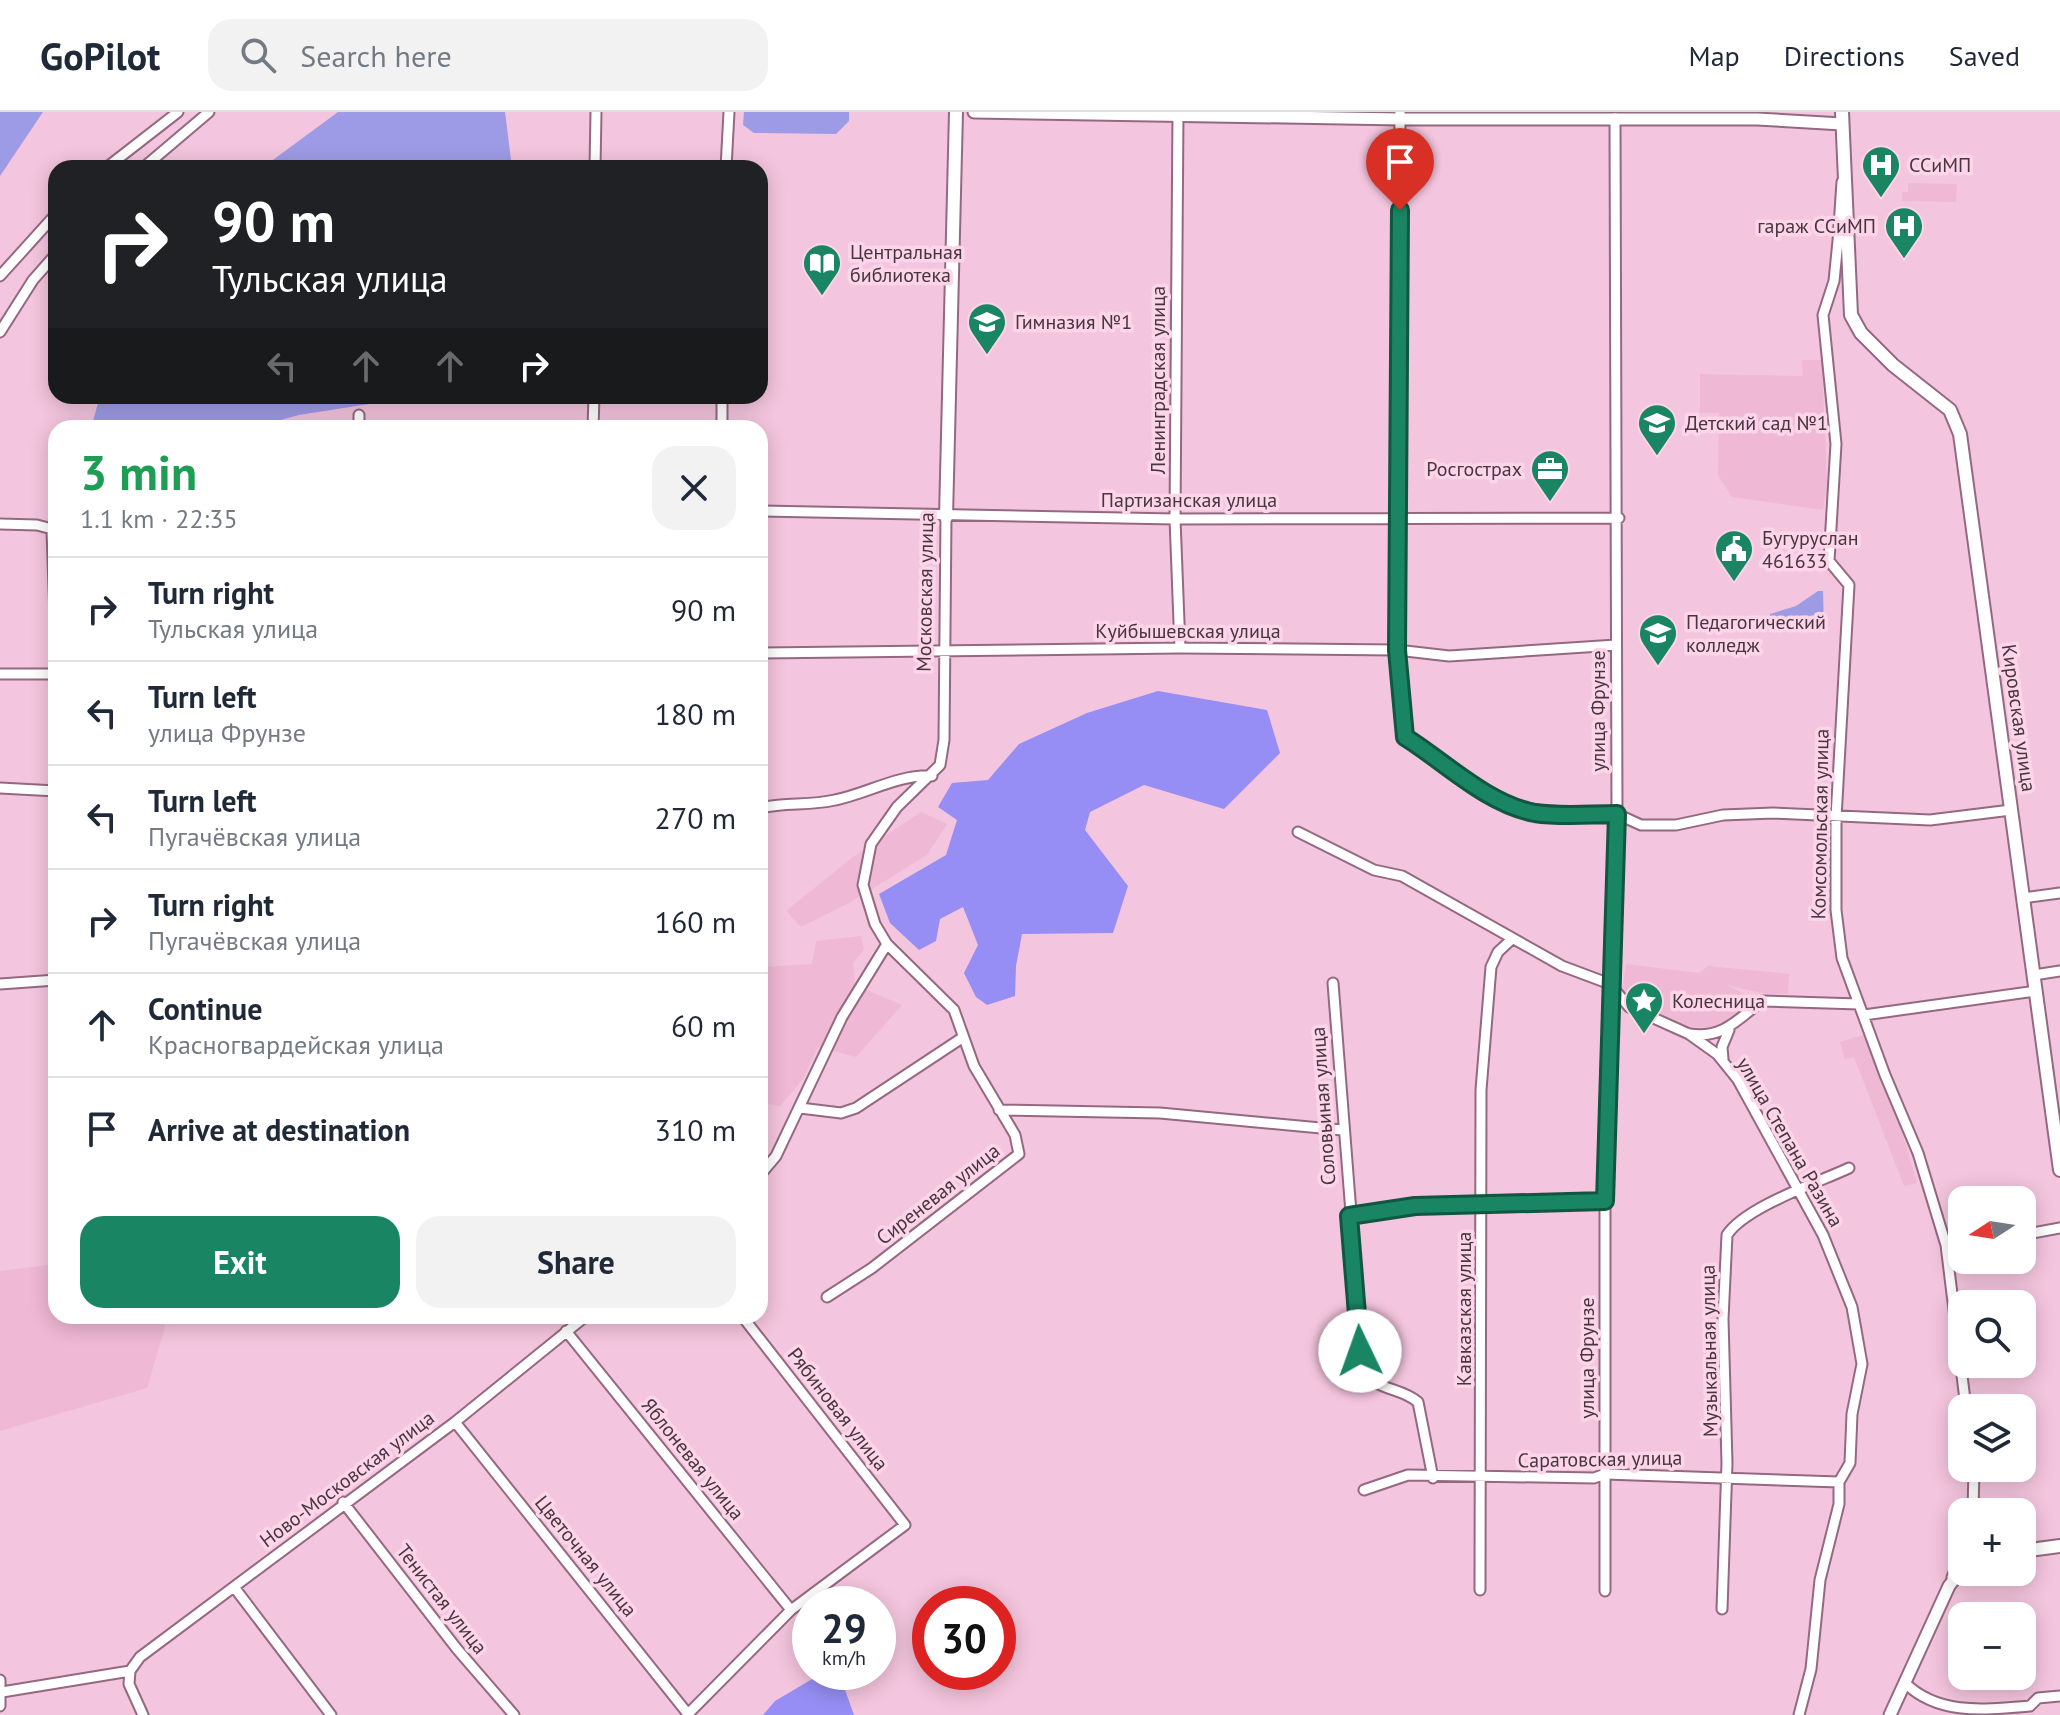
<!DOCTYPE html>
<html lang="en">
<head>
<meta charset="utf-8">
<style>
  body { margin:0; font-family:"PT Sans",sans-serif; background:#f2f2f3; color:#1f2937; height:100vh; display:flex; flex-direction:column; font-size:30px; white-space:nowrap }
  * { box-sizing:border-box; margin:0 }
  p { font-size:26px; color:#747a83 }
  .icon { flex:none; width:44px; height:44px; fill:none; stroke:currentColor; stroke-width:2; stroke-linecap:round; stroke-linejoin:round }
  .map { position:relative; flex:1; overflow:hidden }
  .details { position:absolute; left:48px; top:308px; width:720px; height:904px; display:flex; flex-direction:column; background:#fff; border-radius:24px; box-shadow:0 4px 20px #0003 }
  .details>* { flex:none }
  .banner { position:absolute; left:48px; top:48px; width:720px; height:244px; border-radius:24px; box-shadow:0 4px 20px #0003; background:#202124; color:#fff; overflow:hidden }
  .needle { width:52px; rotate:258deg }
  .fabs { position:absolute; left:1948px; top:1074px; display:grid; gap:16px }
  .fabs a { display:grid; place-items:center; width:88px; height:88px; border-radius:16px; background:#fff; box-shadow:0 4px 20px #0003; font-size:40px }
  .speed { position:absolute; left:792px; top:1474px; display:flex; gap:16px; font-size:40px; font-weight:700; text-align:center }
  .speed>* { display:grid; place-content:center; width:104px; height:104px; border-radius:50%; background:#fff; box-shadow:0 4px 20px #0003; line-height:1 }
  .speed small { font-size:20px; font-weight:400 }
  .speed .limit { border:12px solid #d22; background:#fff; color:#111 }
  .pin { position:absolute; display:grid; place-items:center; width:68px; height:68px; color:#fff; margin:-82px -34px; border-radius:50% 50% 50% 0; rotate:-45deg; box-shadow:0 0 8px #0007 }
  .pin .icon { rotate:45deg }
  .me { position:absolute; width:88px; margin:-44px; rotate:357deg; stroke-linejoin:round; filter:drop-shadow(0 0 6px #0008) }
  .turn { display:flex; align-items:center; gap:28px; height:168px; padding:0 32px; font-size:36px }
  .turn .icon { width:104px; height:104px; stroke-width:2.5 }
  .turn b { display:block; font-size:56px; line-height:68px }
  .lanes { display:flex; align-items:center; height:76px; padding:0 32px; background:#0003; justify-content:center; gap:40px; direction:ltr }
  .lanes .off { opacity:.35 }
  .round { display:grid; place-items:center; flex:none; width:84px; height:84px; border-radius:24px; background:#f2f2f3 }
  .headline { display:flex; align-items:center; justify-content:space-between; height:136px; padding:0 32px }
  h1 { font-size:48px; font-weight:600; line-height:60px; color:#1e9e55 }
  .cta { display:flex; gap:16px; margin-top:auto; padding:16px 32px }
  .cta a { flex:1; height:92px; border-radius:24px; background:#198562; color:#fff; font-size:32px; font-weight:600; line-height:92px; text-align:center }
  .cta a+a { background:#f2f2f3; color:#1f2937 }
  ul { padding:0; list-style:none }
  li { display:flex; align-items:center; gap:24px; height:104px; padding:0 32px; border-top:2px solid #e0e1e3 }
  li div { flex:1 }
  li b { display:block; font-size:30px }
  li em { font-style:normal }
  header { display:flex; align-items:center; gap:48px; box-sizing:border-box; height:112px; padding:0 40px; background:#fff; border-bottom:2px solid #e0e1e3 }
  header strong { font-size:38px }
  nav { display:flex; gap:44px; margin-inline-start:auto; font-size:28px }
  .search { width:560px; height:72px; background:#f2f2f3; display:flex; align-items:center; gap:20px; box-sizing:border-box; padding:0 28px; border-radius:24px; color:#747a83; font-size:30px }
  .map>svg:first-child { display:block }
  .built { fill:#efb8d5 }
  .green { fill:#9e9be6 }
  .forest { fill:#968ef4 }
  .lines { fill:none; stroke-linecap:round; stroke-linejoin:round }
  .minor-casing { stroke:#946980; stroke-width:13 }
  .tertiary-casing { stroke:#946980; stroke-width:15 }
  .secondary-casing { stroke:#946980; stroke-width:16 }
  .minor { stroke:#fff; stroke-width:9 }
  .tertiary { stroke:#fff; stroke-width:11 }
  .secondary { stroke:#fff; stroke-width:12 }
  .route-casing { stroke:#105640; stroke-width:20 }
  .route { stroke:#198562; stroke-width:14 }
  .labels { text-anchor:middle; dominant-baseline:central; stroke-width:7; stroke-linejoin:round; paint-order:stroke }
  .poi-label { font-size:20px; fill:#48353f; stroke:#fcd5e9; text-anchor:start }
  .street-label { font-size:20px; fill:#48353f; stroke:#fcd5e9 }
</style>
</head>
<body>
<header>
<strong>GoPilot</strong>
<div class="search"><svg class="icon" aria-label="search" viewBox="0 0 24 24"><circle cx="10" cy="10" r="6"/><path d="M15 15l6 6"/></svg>Search here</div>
<nav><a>Map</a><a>Directions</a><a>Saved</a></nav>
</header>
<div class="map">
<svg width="2060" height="1603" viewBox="0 0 2060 1603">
  <rect width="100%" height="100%" fill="#f4c5de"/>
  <!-- built -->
  <path class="built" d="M1908 71 1957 72 1956 90 1902 89V80H1908Z
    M1802 248H1822L1827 372 1823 398 1732 385 1718 363 1719 301H1700V262L1803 264Z
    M921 700 947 712 927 743 849 791 801 815 786 799 853 745Z
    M861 824 864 838 853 851 855 873 902 893 856 945 818 935 803 967 780 994 760 991V855L812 852 816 829Z
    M1626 852 1699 861 1708 854 1789 862 1788 882H1767L1726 873 1758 888 1717 916 1691 915 1633 895 1622 882Z
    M1866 922 1903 1024 1917 1071 1904 1074 1854 945 1845 947 1840 930Z
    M56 1152V1204L161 1208 165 1215 147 1276 0 1319V1159Z"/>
  <!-- green -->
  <path class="green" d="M0 0H43L0 64Z
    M338 0H505L512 56H262Z
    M744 0H849V9L836 22 754 21 743 13Z
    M100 284H420L299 303 251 316H91Z
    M1818 479H1823L1824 517 1771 519 1770 502 1796 494Z"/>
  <!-- forest -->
  <path class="forest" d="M1158 579 1267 598 1280 641 1224 697 1144 673 1090 700 1085 718 1128 774 1113 821 1022 822 1016 854 1015 884 987 893 976 885 964 861 978 833 963 795 940 807 936 829 919 838 890 811 879 782 946 743 957 708 938 695 952 671 988 668 1019 632 1087 601Z
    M819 1563 844 1575 854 1603H763L775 1589Z"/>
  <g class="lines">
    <defs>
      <path id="minor" d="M1178 0 1175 407 1180 536
        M1400 0 1397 538 1405 625 1468 668 1517 695 1536 701 1617 702 1641 713H1676L1723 703 1773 701 1930 708 2011 698
        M106 56 178 0
        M143 56 209 0
        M595 56 596 0
        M726 56 729 0
        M1846 120 1838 129 1834 169 1823 203 1836 332 1829 449 1849 473 1836 706V798L1842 846 1885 963 1918 1041 1946 1133 1966 1296
        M1838 129 1842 70
        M0 164 56 102
        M0 220 33 168 56 142
        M359 303V316
        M593 316 594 284
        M722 316V284
        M760 399 1175 407 1619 406
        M0 412 37 413 56 418
        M52 419 56 534
        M760 541 1180 536 1397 538 1449 544 1616 533
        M0 562H56
        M0 676 56 679
        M760 696C785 690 809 694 835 688 866 682 899 662 932 664
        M1298 720 1374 758 1402 764 1562 854 1610 872 1629 895 1689 922 1717 942 1738 968 1823 1123 1852 1195 1862 1252 1852 1302 1850 1351 1839 1370V1392L1820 1468 1811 1557 1799 1603
        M2023 786 2060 781
        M2034 863 2060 859
        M1333 871 1363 1254C1375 1281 1397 1273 1418 1290L1433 1366
        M0 872 56 868
        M1864 903 2036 879
        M1690 922C1723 927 1738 907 1762 889L1859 892
        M1723 947 1722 935 1729 918
        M800 996 841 1001 856 996 962 926
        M999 998 1160 1001 1342 1018
        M760 1063 776 1044 842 905 887 832
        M1349 1104 1415 1094 1605 1089
        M2022 1123 2060 1116
        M1946 1133 1962 1131
        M827 1185 872 1156 1019 1042 1015 1023 974 954 954 898 887 832 875 812 863 773 871 732 897 695 940 653 944 628 946 405
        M566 1219 791 1498
        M455 1310 688 1602
        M1364 1378 1408 1363 1594 1366 1605 1362 1839 1370
        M343 1390 457 1537 514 1603
        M1973 1400 1974 1356
        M1952 1465 1962 1442
        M234 1475 331 1603
        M1480 1478 1481 978 1491 855 1498 840 1512 827
        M1605 1479V1089L1617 702 1615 6
        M1722 1497 1727 1351 1723 1207 1727 1123C1745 1095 1817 1071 1849 1056
        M130 1559 140 1545 455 1310 586 1204
        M130 1559 129 1572 143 1603
        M0 1568V1594
        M1905 1571C1938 1603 1982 1598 2030 1594L2038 1586 2060 1584
        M2 1580 130 1559
        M687 1603 791 1498 905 1413 742 1204"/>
      <path id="tertiary" d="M974 0 1401 7H1757L1842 12
        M1890 1603 1949 1474 1962 1457"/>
      <path id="secondary" d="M1842 0 1851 203 1861 221 1893 253 1950 298 1960 322 2060 1058
        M946 405 956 0
        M2022 1439 2060 1434"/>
    </defs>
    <!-- minor casing -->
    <use href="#minor" class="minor-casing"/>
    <!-- tertiary casing -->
    <use href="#tertiary" class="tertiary-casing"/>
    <!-- secondary casing -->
    <use href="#secondary" class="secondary-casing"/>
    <!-- minor -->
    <use href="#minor" class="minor"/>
    <!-- tertiary -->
    <use href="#tertiary" class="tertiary"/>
    <!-- secondary -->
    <use href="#secondary" class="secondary"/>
  </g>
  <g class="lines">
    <defs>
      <path id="route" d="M1360 1239 1349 1104 1415 1094 1605 1089 1617 702C1591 702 1561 705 1535 701 1487 692 1445 650 1405 625L1397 538 1400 98"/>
    </defs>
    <!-- route casing -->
    <use href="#route" class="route-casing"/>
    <!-- route -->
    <use href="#route" class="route"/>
  </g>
  <!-- icons -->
  <defs>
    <symbol id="hospital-pin" viewBox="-11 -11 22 30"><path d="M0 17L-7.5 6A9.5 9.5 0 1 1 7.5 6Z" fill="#198562" stroke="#fcd5e9"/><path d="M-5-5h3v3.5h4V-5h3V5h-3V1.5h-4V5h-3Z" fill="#fff"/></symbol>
    <symbol id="library-pin" viewBox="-11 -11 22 30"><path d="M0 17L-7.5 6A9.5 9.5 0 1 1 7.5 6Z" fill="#198562" stroke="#fcd5e9"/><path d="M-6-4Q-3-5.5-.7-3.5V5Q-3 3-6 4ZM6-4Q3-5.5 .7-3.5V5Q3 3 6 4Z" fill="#fff"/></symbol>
    <symbol id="school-pin" viewBox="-11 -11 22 30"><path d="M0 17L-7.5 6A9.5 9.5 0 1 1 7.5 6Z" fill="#198562" stroke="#fcd5e9"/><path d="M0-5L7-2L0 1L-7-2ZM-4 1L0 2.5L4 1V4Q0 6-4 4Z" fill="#fff"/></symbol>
    <symbol id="office-pin" viewBox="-11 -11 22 30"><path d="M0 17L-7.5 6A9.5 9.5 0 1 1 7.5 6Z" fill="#198562" stroke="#fcd5e9"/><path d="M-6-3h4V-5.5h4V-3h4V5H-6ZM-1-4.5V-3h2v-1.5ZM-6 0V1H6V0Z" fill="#fff"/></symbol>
    <symbol id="civic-pin" viewBox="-11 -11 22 30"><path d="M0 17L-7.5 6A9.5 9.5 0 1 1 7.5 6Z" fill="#198562" stroke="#fcd5e9"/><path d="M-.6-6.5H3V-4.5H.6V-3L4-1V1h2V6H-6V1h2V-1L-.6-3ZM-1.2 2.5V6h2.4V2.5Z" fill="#fff"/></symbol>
    <symbol id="university-pin" viewBox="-11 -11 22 30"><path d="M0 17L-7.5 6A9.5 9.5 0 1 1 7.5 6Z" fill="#198562" stroke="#fcd5e9"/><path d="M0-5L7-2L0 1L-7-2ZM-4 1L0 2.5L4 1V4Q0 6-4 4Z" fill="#fff"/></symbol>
    <symbol id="sight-pin" viewBox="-11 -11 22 30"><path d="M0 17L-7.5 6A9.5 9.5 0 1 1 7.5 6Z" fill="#198562" stroke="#fcd5e9"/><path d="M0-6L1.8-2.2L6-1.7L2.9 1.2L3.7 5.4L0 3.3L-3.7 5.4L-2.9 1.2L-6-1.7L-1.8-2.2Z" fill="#fff"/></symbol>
  </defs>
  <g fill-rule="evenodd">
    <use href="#hospital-pin" x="1859" y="31" width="44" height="60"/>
    <use href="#hospital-pin" x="1882" y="92" width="44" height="60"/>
    <use href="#library-pin" x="800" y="129" width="44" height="60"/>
    <use href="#school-pin" x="965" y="188" width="44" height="60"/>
    <use href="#school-pin" x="1635" y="289" width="44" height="60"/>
    <use href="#office-pin" x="1528" y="335" width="44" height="60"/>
    <use href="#civic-pin" x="1712" y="415" width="44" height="60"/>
    <use href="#university-pin" x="1636" y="499" width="44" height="60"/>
    <use href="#sight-pin" x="1622" y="867" width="44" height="60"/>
  </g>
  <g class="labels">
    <!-- poi labels -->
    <g class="poi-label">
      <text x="1909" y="53">ССиМП</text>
      <text x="1876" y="114" text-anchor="end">гараж ССиМП</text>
      <text x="850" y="140">Центральная<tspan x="850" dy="23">библиотека</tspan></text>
      <text x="1015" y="210">Гимназия №1</text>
      <text x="1685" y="311">Детский сад №1</text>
      <text x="1522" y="357" text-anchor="end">Росгострах</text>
      <text x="1762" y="426">Бугуруслан<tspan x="1762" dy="23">461633</tspan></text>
      <text x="1686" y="510">Педагогический<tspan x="1686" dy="23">колледж</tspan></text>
      <text x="1672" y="889">Колесница</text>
    </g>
    <!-- street labels -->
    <g class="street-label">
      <text transform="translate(1158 268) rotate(-90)">Ленинградская улица</text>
      <text x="1189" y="388">Партизанская улица</text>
      <text transform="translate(925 480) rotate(-89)">Московская улица</text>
      <text x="1188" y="519">Куйбышевская улица</text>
      <text transform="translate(1598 599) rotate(-90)">улица Фрунзе</text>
      <text transform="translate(2019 606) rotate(82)">Кировская улица</text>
      <text transform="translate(1820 712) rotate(-89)">Комсомольская улица</text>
      <text transform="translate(1323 994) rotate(-94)">Соловьиная улица</text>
      <text transform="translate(1790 1030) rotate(60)">улица Степана Разина</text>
      <text transform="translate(938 1082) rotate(-38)">Сиреневая улица</text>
      <text transform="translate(1464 1197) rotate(-90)">Кавказская улица</text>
      <text transform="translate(1709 1239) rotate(-91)">Музыкальная улица</text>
      <text transform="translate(1587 1246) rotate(-90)">улица Фрунзе</text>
      <text transform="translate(838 1297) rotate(52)">Рябиновая улица</text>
      <text transform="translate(693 1347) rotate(51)">Яблоневая улица</text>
      <text transform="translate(1600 1347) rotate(-1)">Саратовская улица</text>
      <text transform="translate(347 1367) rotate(-37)">Ново-Московская улица</text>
      <text transform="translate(586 1444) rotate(51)">Цветочная улица</text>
      <text transform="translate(442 1487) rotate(52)">Тенистая улица</text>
    </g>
  </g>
</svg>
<div class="fabs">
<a><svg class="needle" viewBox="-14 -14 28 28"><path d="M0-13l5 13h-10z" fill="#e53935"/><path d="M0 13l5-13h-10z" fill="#747a83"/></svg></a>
<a><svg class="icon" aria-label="search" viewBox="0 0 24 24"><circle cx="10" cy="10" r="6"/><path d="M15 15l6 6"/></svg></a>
<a><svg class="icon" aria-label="layers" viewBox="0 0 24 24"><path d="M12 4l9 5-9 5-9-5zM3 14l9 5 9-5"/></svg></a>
<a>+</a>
<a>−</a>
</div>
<div class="speed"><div>29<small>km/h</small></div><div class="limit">30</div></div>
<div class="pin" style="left:1400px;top:98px;background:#d93025"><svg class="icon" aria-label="arrive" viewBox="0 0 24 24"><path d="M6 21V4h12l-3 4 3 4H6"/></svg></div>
<svg class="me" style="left:1360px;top:1239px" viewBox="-20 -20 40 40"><circle r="19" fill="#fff"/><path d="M0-13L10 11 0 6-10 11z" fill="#198562"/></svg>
<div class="banner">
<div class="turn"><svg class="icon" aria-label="right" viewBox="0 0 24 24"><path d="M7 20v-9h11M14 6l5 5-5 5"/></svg><div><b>90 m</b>Тульская улица</div></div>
<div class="lanes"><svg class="icon off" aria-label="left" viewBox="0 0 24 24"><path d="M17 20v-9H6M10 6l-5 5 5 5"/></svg><svg class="icon off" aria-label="ahead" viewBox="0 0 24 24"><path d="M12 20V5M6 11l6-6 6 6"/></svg><svg class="icon off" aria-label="ahead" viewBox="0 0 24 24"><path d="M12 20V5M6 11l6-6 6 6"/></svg><svg class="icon" aria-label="right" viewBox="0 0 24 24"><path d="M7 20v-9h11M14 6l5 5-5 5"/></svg></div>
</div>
<section class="details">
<div class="headline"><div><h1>3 min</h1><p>1.1 km · 22:35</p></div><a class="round"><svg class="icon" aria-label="close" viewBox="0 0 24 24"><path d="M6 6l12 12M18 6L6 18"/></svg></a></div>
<ul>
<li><svg class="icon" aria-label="right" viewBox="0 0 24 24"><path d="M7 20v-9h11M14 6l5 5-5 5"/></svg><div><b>Turn right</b><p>Тульская улица</p></div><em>90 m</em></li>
<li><svg class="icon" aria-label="left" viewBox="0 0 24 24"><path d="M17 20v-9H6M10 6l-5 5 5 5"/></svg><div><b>Turn left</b><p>улица Фрунзе</p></div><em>180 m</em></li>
<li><svg class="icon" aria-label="left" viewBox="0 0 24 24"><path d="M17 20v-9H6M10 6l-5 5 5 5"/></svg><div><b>Turn left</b><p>Пугачёвская улица</p></div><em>270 m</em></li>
<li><svg class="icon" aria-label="right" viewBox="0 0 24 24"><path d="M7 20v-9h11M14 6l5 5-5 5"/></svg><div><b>Turn right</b><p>Пугачёвская улица</p></div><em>160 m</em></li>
<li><svg class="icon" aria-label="ahead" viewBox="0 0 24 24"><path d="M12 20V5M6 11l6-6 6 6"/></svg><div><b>Continue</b><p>Красногвардейская улица</p></div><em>60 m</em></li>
<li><svg class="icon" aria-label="arrive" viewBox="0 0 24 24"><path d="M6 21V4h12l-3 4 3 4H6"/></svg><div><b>Arrive at destination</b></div><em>310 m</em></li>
</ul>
<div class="cta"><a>Exit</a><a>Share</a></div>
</section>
</div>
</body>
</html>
